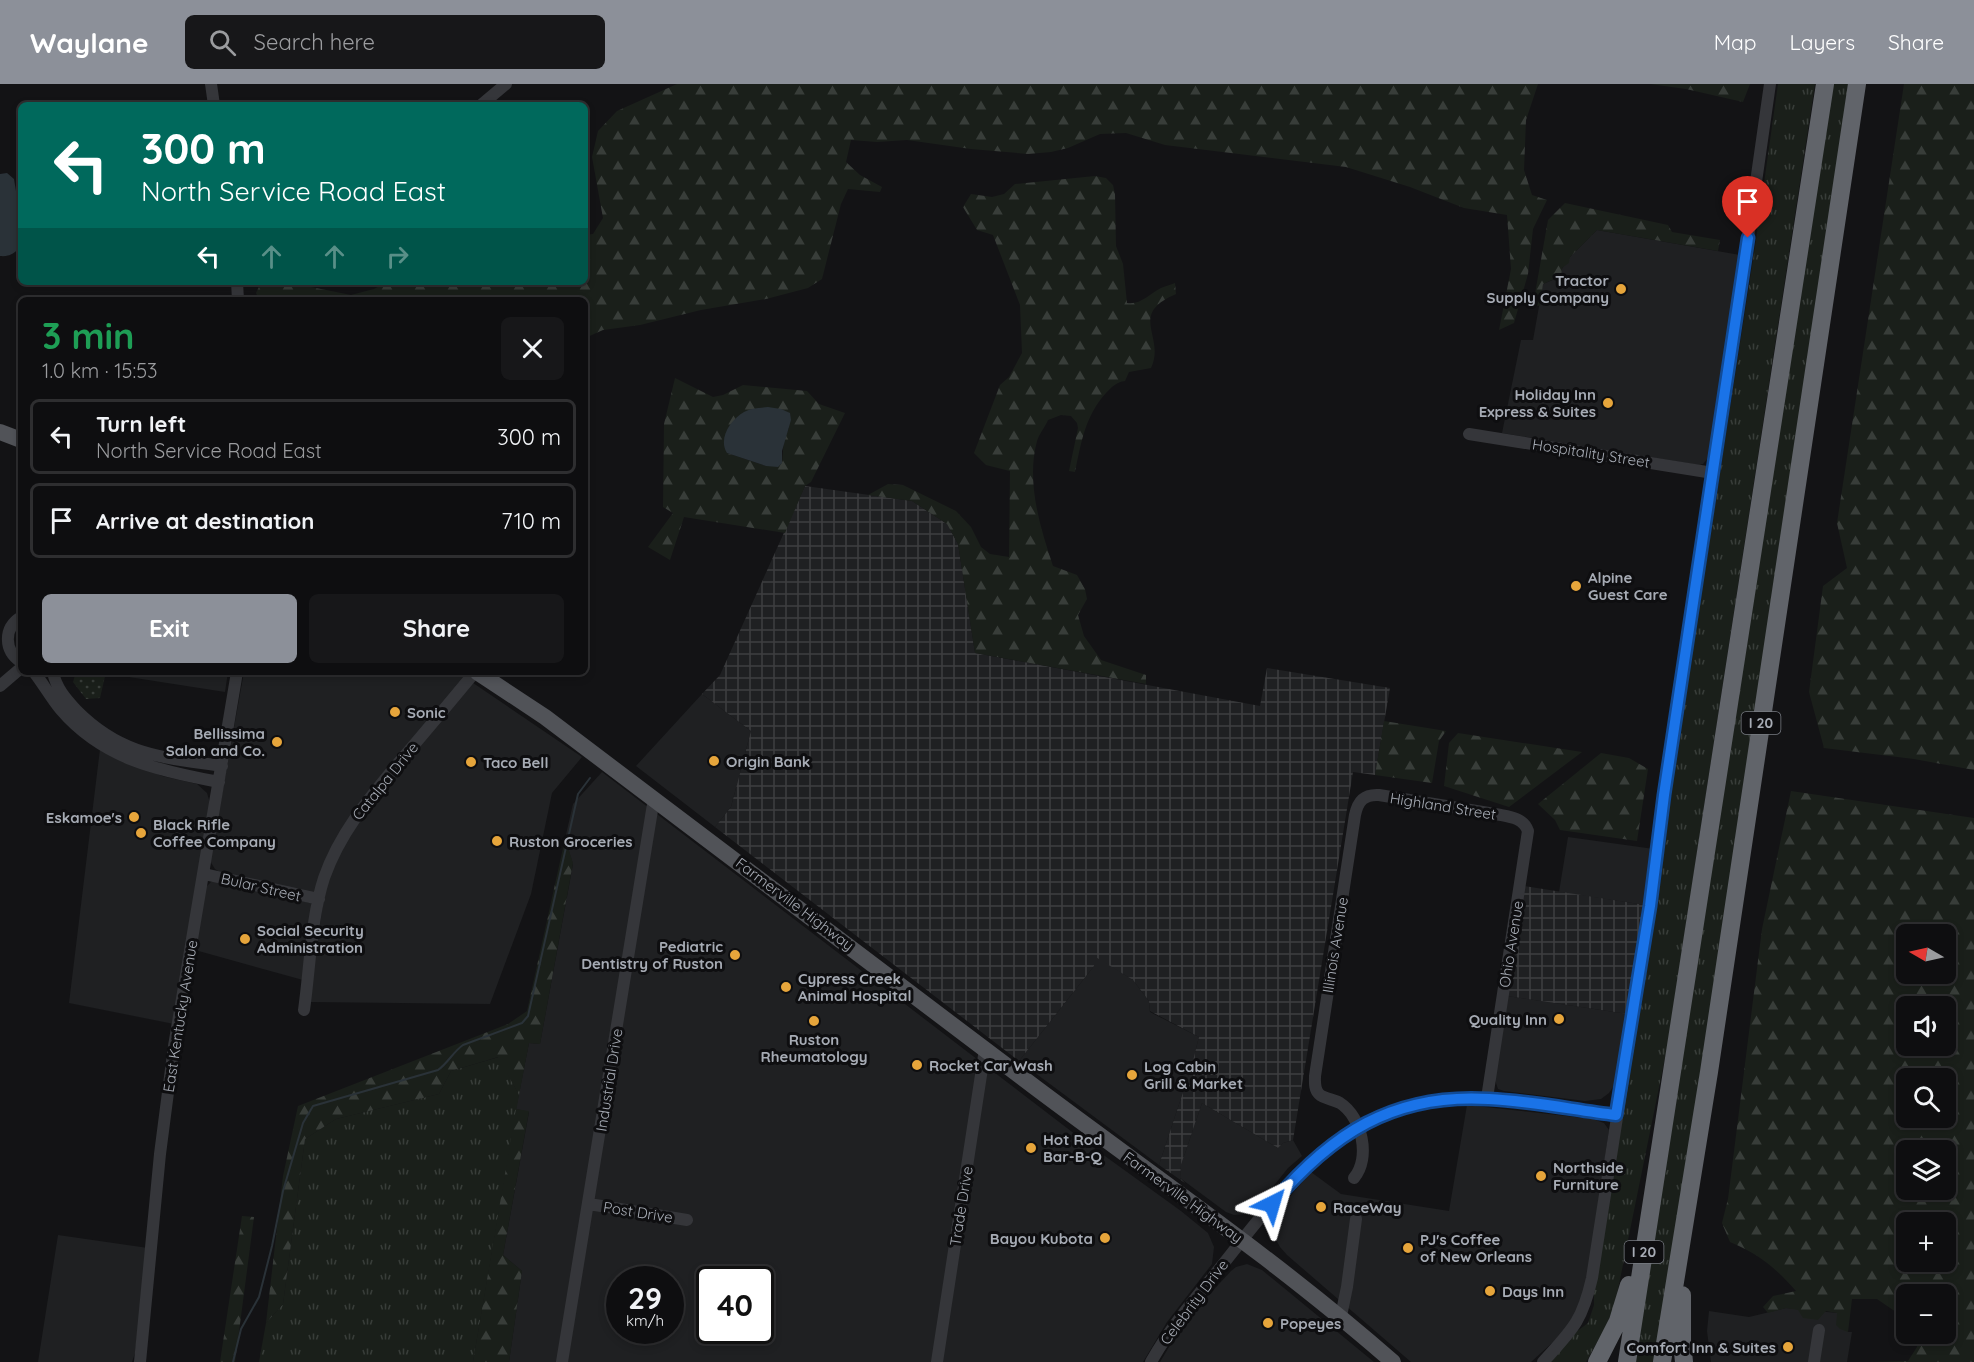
<!DOCTYPE html>
<html lang="en">
<head>
<meta charset="utf-8">
<style>
  body { margin:0; font-family:Quicksand,sans-serif; background:#171719; color:#f1f3f6; height:100vh; display:flex; flex-direction:column; font-size:22px; white-space:nowrap }
  * { box-sizing:border-box; margin:0 }
  p { font-size:20px; color:#9b9c9f }
  .icon { flex:none; width:33px; height:33px; fill:none; stroke:currentColor; stroke-width:2; stroke-linecap:round; stroke-linejoin:round }
  .map { position:relative; flex:1; overflow:hidden }
  .drawer { position:absolute; left:18px; top:213px; width:570px; height:378px; display:flex; flex-direction:column; background:#0e0e10; border-radius:9px; box-shadow:0 3px 9px #0003,0 0 0 2px #2e2e30 }
  .drawer>* { flex:none }
  .guide { position:absolute; left:18px; top:18px; width:570px; height:183px; border-radius:9px; box-shadow:0 3px 9px #0003,0 0 0 2px #2e2e30; background:#00695c; color:#fff; overflow:hidden }
  .needle { width:39px; rotate:279deg }
  .tools { position:absolute; left:1896px; top:840px; display:grid; gap:12px }
  .tools a { display:grid; place-items:center; width:60px; height:60px; border-radius:9px; background:#0e0e10; box-shadow:0 3px 9px #0003,0 0 0 2px #2e2e30; font-size:30px }
  .speed { position:absolute; left:606px; top:1182px; display:flex; gap:12px; font-size:30px; font-weight:700; text-align:center }
  .speed>* { display:grid; place-content:center; width:78px; height:78px; border-radius:50%; background:#0e0e10; box-shadow:0 3px 9px #0003,0 0 0 2px #2e2e30; line-height:1 }
  .speed small { font-size:15px; font-weight:400 }
  .speed .limit { border:3px solid #111; border-radius:9px; background:#fff; color:#111 }
  .pin { position:absolute; display:grid; place-items:center; width:51px; height:51px; color:#fff; margin:-62px -26px; border-radius:50% 50% 50% 0; rotate:-45deg; box-shadow:0 0 6px #0007 }
  .pin .icon { rotate:45deg }
  .me { position:absolute; width:66px; margin:-33px; rotate:40deg; stroke-linejoin:round; filter:drop-shadow(0 0 4px #0008) }
  .turn { display:flex; align-items:center; gap:21px; height:126px; padding:0 24px; font-size:27px }
  .turn .icon { width:78px; height:78px; stroke-width:2.5 }
  .turn b { display:block; font-size:42px; line-height:51px }
  .lanes { display:flex; align-items:center; height:57px; padding:0 24px; background:#0003; justify-content:center; gap:30px; direction:ltr }
  .lanes .off { opacity:.35 }
  .round { display:grid; place-items:center; flex:none; width:63px; height:63px; border-radius:9px; background:#171719 }
  .head { display:flex; align-items:center; justify-content:space-between; height:102px; padding:0 24px }
  h1 { font-size:36px; font-weight:700; line-height:45px; color:#1e9e55 }
  .cta { display:flex; gap:12px; margin-top:auto; padding:12px 24px }
  .cta a { flex:1; height:69px; border-radius:9px; background:#8c9099; color:#fff; font-size:24px; font-weight:700; line-height:69px; text-align:center }
  .cta a+a { background:#171719; color:#f1f3f6 }
  ul { padding:0; list-style:none }
  li { display:flex; align-items:center; gap:18px; height:75px; margin:0 12px 9px; padding:0 12px; border:3px solid #2e2e30; border-radius:9px }
  li div { flex:1 }
  li b { display:block; font-size:22px }
  li em { font-style:normal }
  header { display:flex; align-items:center; gap:36px; box-sizing:border-box; height:84px; padding:0 30px; background:#8c9099; color:#fff }
  header strong { font-size:28px }
  nav { display:flex; gap:33px; margin-inline-start:auto; font-size:21px }
  .search { width:420px; height:54px; background:#171719; display:flex; align-items:center; gap:15px; box-sizing:border-box; padding:0 21px; border-radius:9px; color:#9b9c9f; font-size:22px }
  .map>svg:first-child { display:block }
  .built { fill:#1f2022; fill-rule:evenodd }
  .industrial { fill:url(#industrial-grid) }
  .grass { fill:url(#grass-tufts) }
  .forest { fill:url(#forest-firs); fill-rule:evenodd }
  .park { fill:url(#park-dots) }
  .water { fill:#2a3238 }
  .lines { fill:none; stroke-linecap:round; stroke-linejoin:round }
  .stream { stroke:#2a3238; stroke-width:2 }
  .minor { stroke:#35363a; stroke-width:12 }
  .major { stroke:#515358; stroke-width:16 }
  .highway { stroke:#61646a; stroke-width:18 }
  .route-casing { stroke:#114b97; stroke-width:15 }
  .route { stroke:#1a73e8; stroke-width:10 }
  .poi-dot { fill:#e6a53b; stroke:#0e0e10; stroke-width:2 }
  .labels { text-anchor:middle; dominant-baseline:central; stroke-width:6; stroke-linejoin:round; paint-order:stroke }
  .shield { fill:#0e0e10; stroke:#787c83; stroke-width:1.5 }
  .shield-label { font-size:14px; font-weight:bold; fill:#a6abb4 }
  .poi-label { font-size:15px; font-weight:bold; fill:#a6abb4; stroke:#0e0e10; text-anchor:start }
  .street-label { font-size:15px; fill:#a6abb4; stroke:#0e0e10 }
</style>
</head>
<body>
<header>
<strong>Waylane</strong>
<div class="search"><svg class="icon" aria-label="search" viewBox="0 0 24 24"><circle cx="10" cy="10" r="6"/><path d="M15 15l6 6"/></svg>Search here</div>
<nav><a>Map</a><a>Layers</a><a>Share</a></nav>
</header>
<div class="map">
<svg width="1974" height="1278" viewBox="0 0 1974 1278">
  <defs>
    <pattern id="industrial-grid" width="8" height="8" patternUnits="userSpaceOnUse" patternTransform="scale(1.5)"><rect width="8" height="8" fill="#1f2022"/><path d="M0 4h8M4 0v8" fill="none" stroke="#3d3e40"/></pattern>
    <pattern id="grass-tufts" width="24" height="20" patternUnits="userSpaceOnUse" patternTransform="scale(1.5)"><rect width="24" height="20" fill="#1a1f1a"/><path d="M3 7l-1-3M5 7V3M7 7l1-3M15 17l-1-3M17 17v-4M19 17l1-3" fill="none" stroke="#383d39"/></pattern>
    <pattern id="forest-firs" width="22" height="20" patternUnits="userSpaceOnUse" patternTransform="scale(1.5)"><rect width="22" height="20" fill="#1a1f1a"/><path d="M5 1l3.5 6h-7zM16 11l3.5 6h-7z" fill="#383d39"/></pattern>
    <pattern id="park-dots" width="8" height="8" patternUnits="userSpaceOnUse" patternTransform="scale(1.5)"><rect width="8" height="8" fill="#1a1f1a"/><path d="M2 2h.1M6 6h.1" fill="none" stroke="#383d39" stroke-width="1.8" stroke-linecap="round"/></pattern>
  </defs>
  <rect width="100%" height="100%" fill="#131315"/>
  <!-- built -->
  <path class="built" d="M1597 146 1740 171 1710 372 1703 380 1699 381 1502 349 1521 256H1533L1543 200 1555 195 1570 173Z
    M116 588H228L225 608 116 591Z
    M244 588H457L582 673 552 709 531 810 490 920 309 918 324 812 218 787 215 785 210 777Z
    M702 610 751 647 731 723 715 743 636 682Z
    M100 665 162 692 197 700 207 709 210 719 174 940 69 919Z
    M602 688 1080 1054 1181 1127 1208 1149 1214 1163 1212 1180 1167 1238 1143 1278H509L522 1187 503 1171 529 1028 516 1025 529 959 540 960 573 780 565 755 573 720ZM620 1196H670V1246H620ZM710 1196H760V1246H710Z
    M1568 753 1654 765 1645 821 1559 808Z
    M217 797 311 819 312 822 303 896 195 866 206 803 211 798Z
    M1094 871 1133 896 1149 917 1150 928 1199 953 1191 984 1159 1081 1019 977 1094 882Z
    M1507 912 1628 930 1617 997 1609 1009 1601 1015 1585 1017 1504 1007 1498 1005 1495 996Z
    M1202 1019 1278 1064 1283 1059 1293 1056 1302 1072 1288 1084 1256 1124 1247 1130 1234 1131 1226 1128 1180 1094 1181 1081Z
    M1467 1021 1593 1035 1604 1039 1609 1046 1587 1197 1577 1227 1563 1249 1531 1278H1411L1287 1171 1280 1163 1275 1154V1141L1281 1127 1292 1110 1311 1088 1341 1110 1449 1127Z
    M58 1151 148 1164 135 1269 132 1278H38Z
    M1247 1180 1262 1186 1374 1278H1160L1178 1248 1193 1228 1231 1187 1236 1183Z
    M1786 1224 1838 1229 1848 1248H1852L1847 1278H1711L1707 1247 1709 1227 1749 1233Z"/>
  <!-- industrial -->
  <path class="industrial" d="M805 402 912 417 947 440 958 460 975 569 1260 622 1267 584 1390 604 1375 691 1353 688 1293 1056 1283 1059 1278 1064 1202 1019 1181 1081 1180 1094 1185 1099 1159 1081 1191 984 1199 953 1150 927 1149 917 1133 896 1094 872V882L1019 977 715 743 731 723 751 647 702 610 720 591Z
    M1524 802 1645 821 1628 930 1507 912Z"/>
  <!-- grass -->
  <path class="grass" d="M1778 0H1815L1667 964 1615 1220 1606 1242 1586 1278H1549L1576 1248 1588 1239 1594 1221V1205L1756 156Z
    M1831 0H1853L1656 1278H1634Z
    M499 973 519 1011 473 1278H259L266 1239 283 1220 305 1055 336 1035 439 1010 451 987Z"/>
  <!-- forest -->
  <path class="forest" d="M677 0H1538L1526 36 1524 86 1532 111 1547 116 1533 145 1528 190 1514 239 1499 246 1511 185 1507 131 1464 124 1410 103 1346 83 1165 61 1126 49 1100 50 1068 64 1051 68 1028 70 971 65 907 56 877 58 851 56 846 78 860 91 882 103 880 108 848 105 841 120 822 195 808 204 766 215 701 226 640 241 603 246 585 254V216H259L256 209 260 201 286 198 351 211 374 205 387 198H585V151L593 150 603 134 592 73 598 47 617 27Z
    M1650 0H1750L1743 18 1686 5Z
    M1904 0H1974V686L1914 675 1824 664 1809 608 1823 502 1847 484 1837 439Z
    M1095 92 1106 94 1113 101 1115 110 1116 162 1123 180 1127 219C1141 221 1149 210 1161 204 1165 202 1171 201 1175 199L1176 210C1127 231 1166 252 1151 284L1129 288 1125 297C1116 298 1112 303 1106 309 1085 332 1081 359 1075 388L1069 387 1078 344 1077 339 1071 332 1061 331 1048 336C1045 343 1039 350 1037 357 1026 398 1040 443 1053 482L1077 491 1085 505 1087 515 1078 531 1084 552 1101 576 1146 591V600L975 569 958 460 947 440 912 417 868 411 888 400 903 401 956 427 971 443 981 463 990 470 1009 473 1010 387 986 381 974 369 1000 301 1009 293 1022 269 1020 221 993 151 977 146 963 123 971 110 992 113 1004 110 1015 100Z
    M1565 119 1668 141 1672 148 1720 156 1718 167 1597 146 1570 173 1569 179 1562 184 1561 192 1543 200 1540 222 1533 221 1548 136Z
    M675 294 713 313 723 311 743 301 807 307 819 320 845 329 811 398 805 402 785 449 684 433 670 476 648 463 673 429 663 423 664 340ZM789 344 784 355 782 379 766 382 727 369Z
    M1384 637 1446 647 1439 657 1432 699 1375 691Z
    M1458 649 1582 668 1509 723 1444 702 1449 659Z
    M1601 669 1629 674 1648 685 1637 757 1560 746 1555 736 1538 720Z
    M1791 707 1974 734V1278H1870L1908 1277 1917 1263 1916 1256C1903 1249 1896 1244 1896 1228L1877 1215H1852L1848 1248 1840 1245 1836 1241 1837 1229 1826 1227 1818 1236 1803 1234 1798 1226 1786 1224 1768 1229 1763 1223 1773 1212 1796 1207C1773 1182 1762 1172 1730 1158L1722 1139 1728 1115 1762 845ZM1946 850V890H1906V850ZM1946 922V962H1906V922ZM1946 994V1034H1906V994ZM1906 1066H1946V1106H1906ZM1946 1138V1178H1906V1138ZM1946 1210V1250H1906V1210Z
    M565 755 573 779 540 960 529 959 519 1011 498 973 451 987 439 1010 336 1035 305 1055 283 1220 266 1239 283 1092 298 1022 508 940 527 927Z
    M516 1025 529 1027 503 1171 522 1187 509 1278H473Z
    M242 1132 254 1133 235 1278H220Z"/>
  <!-- park -->
  <path class="park" d="M76 588H106L100 614 86 615 73 598Z"/>
  <!-- water -->
  <path class="water" d="M7 89 14 95 16 107 21 108V161C16 169 10 173 0 172V90Z
    M768 323 781 325 790 329 791 336 782 367V379L778 383 766 382 727 369C718 355 730 336 744 328 751 324 760 324 768 323Z"/>
  <g class="lines">
    <!-- stream -->
    <path class="stream" d="M233 1278 241 1245 259 1213 272 1162 283 1107 303 1039 313 1022 438 986C448 979 453 968 463 961L522 939 528 932 578 710 590 694"/>
    <!-- minor -->
    <path class="minor" d="M211 0 214 21
      M481 21 506 0
      M237 198 238 216
      M1469 350 1713 389
      M21 533C3 544 4 567 21 578
      M34 588C44 601 51 614 61 626 103 675 159 687 219 698
      M53 588C56 604 66 615 77 627 122 672 162 673 222 682
      M0 602 21 584
      M204 790 319 815
      M304 926C310 884 311 834 324 794 340 748 371 712 401 676 426 647 451 617 475 588
      M1354 1094C1371 1074 1362 1033 1340 1019 1333 1015 1324 1015 1319 1010 1314 1005 1315 998 1315 992L1355 731C1358 717 1364 710 1379 711L1501 731C1512 733 1524 735 1528 747L1487 1014
      M589 1120 687 1136
      M1341 1232 1347 1203 1356 1135
      M140 1278 160 1070 174 962 237 588
      M562 1278 654 714
      M937 1278 985 965
      M1151 1278C1171 1242 1198 1211 1224 1179 1288 1098 1342 1024 1453 1015 1507 1010 1563 1025 1616 1031
      M1543 1278C1572 1246 1582 1238 1592 1194L1650 822 1664 711 1733 259 1770 0
      M1814 1278 1819 1246"/>
    <!-- major -->
    <path class="major" d="M0 348 21 356
      M477 588 545 633C709 756 872 881 1036 1004 1156 1094 1280 1179 1393 1278"/>
    <!-- highway -->
    <path class="highway" d="M1682 1211V1258L1684 1278
      M1597 1278 1618 1237 1629 1201
      M1627 1278 1825 0
      M1662 1278 1709 988 1857 0"/>
  </g>
  <g class="lines">
    <defs>
      <path id="route" d="M1272 1120C1331 1050 1393 1009 1489 1015 1532 1017 1574 1026 1616 1031L1650 822 1664 711 1748 154"/>
    </defs>
    <!-- route casing -->
    <use href="#route" class="route-casing"/>
    <!-- route -->
    <use href="#route" class="route"/>
  </g>
  <!-- markers -->
  <g class="poi-dot">
    <circle cx="1621" cy="205" r="6"/>
    <circle cx="1608" cy="319" r="6"/>
    <circle cx="1576" cy="502" r="6"/>
    <circle cx="395" cy="628" r="6"/>
    <circle cx="277" cy="658" r="6"/>
    <circle cx="714" cy="677" r="6"/>
    <circle cx="471" cy="678" r="6"/>
    <circle cx="134" cy="733" r="6"/>
    <circle cx="141" cy="749" r="6"/>
    <circle cx="497" cy="757" r="6"/>
    <circle cx="245" cy="855" r="6"/>
    <circle cx="735" cy="871" r="6"/>
    <circle cx="786" cy="903" r="6"/>
    <circle cx="1559" cy="935" r="6"/>
    <circle cx="814" cy="937" r="6"/>
    <circle cx="917" cy="981" r="6"/>
    <circle cx="1132" cy="991" r="6"/>
    <circle cx="1031" cy="1064" r="6"/>
    <circle cx="1541" cy="1092" r="6"/>
    <circle cx="1321" cy="1123" r="6"/>
    <circle cx="1105" cy="1154" r="6"/>
    <circle cx="1408" cy="1164" r="6"/>
    <circle cx="1490" cy="1207" r="6"/>
    <circle cx="1268" cy="1239" r="6"/>
    <circle cx="1788" cy="1263" r="6"/>
  </g>
  <g class="labels">
    <!-- shield labels -->
    <g class="shield">
      <rect x="1741.5" y="628" width="39" height="22" rx="4.5"/>
      <rect x="1624.5" y="1157" width="39" height="22" rx="4.5"/>
    </g>
    <g class="shield-label">
      <text x="1761" y="639">I 20</text>
      <text x="1644" y="1168">I 20</text>
    </g>
    <!-- poi labels -->
    <g class="poi-label">
      <text x="1609" y="196" text-anchor="end">Tractor<tspan x="1609" dy="17">Supply Company</tspan></text>
      <text x="1596" y="310" text-anchor="end">Holiday Inn<tspan x="1596" dy="17">Express &amp; Suites</tspan></text>
      <text x="1588" y="493">Alpine<tspan x="1588" dy="17">Guest Care</tspan></text>
      <text x="407" y="628">Sonic</text>
      <text x="265" y="649" text-anchor="end">Bellissima<tspan x="265" dy="17">Salon and Co.</tspan></text>
      <text x="726" y="677">Origin Bank</text>
      <text x="483" y="678">Taco Bell</text>
      <text x="122" y="733" text-anchor="end">Eskamoe's</text>
      <text x="153" y="740">Black Rifle<tspan x="153" dy="17">Coffee Company</tspan></text>
      <text x="509" y="757">Ruston Groceries</text>
      <text x="257" y="846">Social Security<tspan x="257" dy="17">Administration</tspan></text>
      <text x="723" y="862" text-anchor="end">Pediatric<tspan x="723" dy="17">Dentistry of Ruston</tspan></text>
      <text x="798" y="894">Cypress Creek<tspan x="798" dy="17">Animal Hospital</tspan></text>
      <text x="1547" y="935" text-anchor="end">Quality Inn</text>
      <text x="814" y="955" text-anchor="middle">Ruston<tspan x="814" dy="17">Rheumatology</tspan></text>
      <text x="929" y="981">Rocket Car Wash</text>
      <text x="1144" y="982">Log Cabin<tspan x="1144" dy="17">Grill &amp; Market</tspan></text>
      <text x="1043" y="1055">Hot Rod<tspan x="1043" dy="17">Bar-B-Q</tspan></text>
      <text x="1553" y="1083">Northside<tspan x="1553" dy="17">Furniture</tspan></text>
      <text x="1333" y="1123">RaceWay</text>
      <text x="1093" y="1154" text-anchor="end">Bayou Kubota</text>
      <text x="1420" y="1155">PJ's Coffee<tspan x="1420" dy="17">of New Orleans</tspan></text>
      <text x="1502" y="1207">Days Inn</text>
      <text x="1280" y="1239">Popeyes</text>
      <text x="1776" y="1263" text-anchor="end">Comfort Inn &amp; Suites</text>
    </g>
    <!-- street labels -->
    <g class="street-label">
      <text transform="translate(1591 369) rotate(9)">Hospitality Street</text>
      <text transform="translate(385 697) rotate(-51)">Catalpa Drive</text>
      <text transform="translate(1443 722) rotate(9)">Highland Street</text>
      <text transform="translate(261 803) rotate(13)">Bular Street</text>
      <text transform="translate(795 820) rotate(37)">Farmerville Highway</text>
      <text transform="translate(1511 860) rotate(-81)">Ohio Avenue</text>
      <text transform="translate(1335 861) rotate(-81)">Illinois Avenue</text>
      <text transform="translate(180 932) rotate(-81)">East Kentucky Avenue</text>
      <text transform="translate(609 996) rotate(-81)">Industrial Drive</text>
      <text transform="translate(1183 1113) rotate(36)">Farmerville Highway</text>
      <text transform="translate(961 1122) rotate(-81)">Trade Drive</text>
      <text transform="translate(638 1128) rotate(9)">Post Drive</text>
      <text transform="translate(1194 1218) rotate(-53)">Celebrity Drive</text>
    </g>
  </g>
</svg>
<div class="tools">
<a><svg class="needle" viewBox="-14 -14 28 28"><path d="M0-13l5 13h-10z" fill="#e53935"/><path d="M0 13l5-13h-10z" fill="#9b9c9f"/></svg></a>
<a><svg class="icon" aria-label="sound" viewBox="0 0 24 24"><path d="M4 9h4l5-4v14l-5-4H4zM17 9q2 3 0 6"/></svg></a>
<a><svg class="icon" aria-label="search" viewBox="0 0 24 24"><circle cx="10" cy="10" r="6"/><path d="M15 15l6 6"/></svg></a>
<a><svg class="icon" aria-label="layers" viewBox="0 0 24 24"><path d="M12 4l9 5-9 5-9-5zM3 14l9 5 9-5"/></svg></a>
<a>+</a>
<a>−</a>
</div>
<div class="speed"><div>29<small>km/h</small></div><div class="limit">40</div></div>
<div class="pin" style="left:1748px;top:154px;background:#d93025"><svg class="icon" aria-label="arrive" viewBox="0 0 24 24"><path d="M6 21V4h12l-3 4 3 4H6"/></svg></div>
<svg class="me" style="left:1272px;top:1120px" viewBox="-20 -20 40 40"><path d="M0-17L14 15 0 8-14 15z" fill="#1a73e8" stroke="#fff" stroke-width="4"/></svg>
<div class="guide">
<div class="turn"><svg class="icon" aria-label="left" viewBox="0 0 24 24"><path d="M17 20v-9H6M10 6l-5 5 5 5"/></svg><div><b>300 m</b>North Service Road East</div></div>
<div class="lanes"><svg class="icon" aria-label="left" viewBox="0 0 24 24"><path d="M17 20v-9H6M10 6l-5 5 5 5"/></svg><svg class="icon off" aria-label="ahead" viewBox="0 0 24 24"><path d="M12 20V5M6 11l6-6 6 6"/></svg><svg class="icon off" aria-label="ahead" viewBox="0 0 24 24"><path d="M12 20V5M6 11l6-6 6 6"/></svg><svg class="icon off" aria-label="right" viewBox="0 0 24 24"><path d="M7 20v-9h11M14 6l5 5-5 5"/></svg></div>
</div>
<section class="drawer">
<div class="head"><div><h1>3 min</h1><p>1.0 km · 15:53</p></div><a class="round"><svg class="icon" aria-label="close" viewBox="0 0 24 24"><path d="M6 6l12 12M18 6L6 18"/></svg></a></div>
<ul>
<li><svg class="icon" aria-label="left" viewBox="0 0 24 24"><path d="M17 20v-9H6M10 6l-5 5 5 5"/></svg><div><b>Turn left</b><p>North Service Road East</p></div><em>300 m</em></li>
<li><svg class="icon" aria-label="arrive" viewBox="0 0 24 24"><path d="M6 21V4h12l-3 4 3 4H6"/></svg><div><b>Arrive at destination</b></div><em>710 m</em></li>
</ul>
<div class="cta"><a>Exit</a><a>Share</a></div>
</section>
</div>
</body>
</html>
